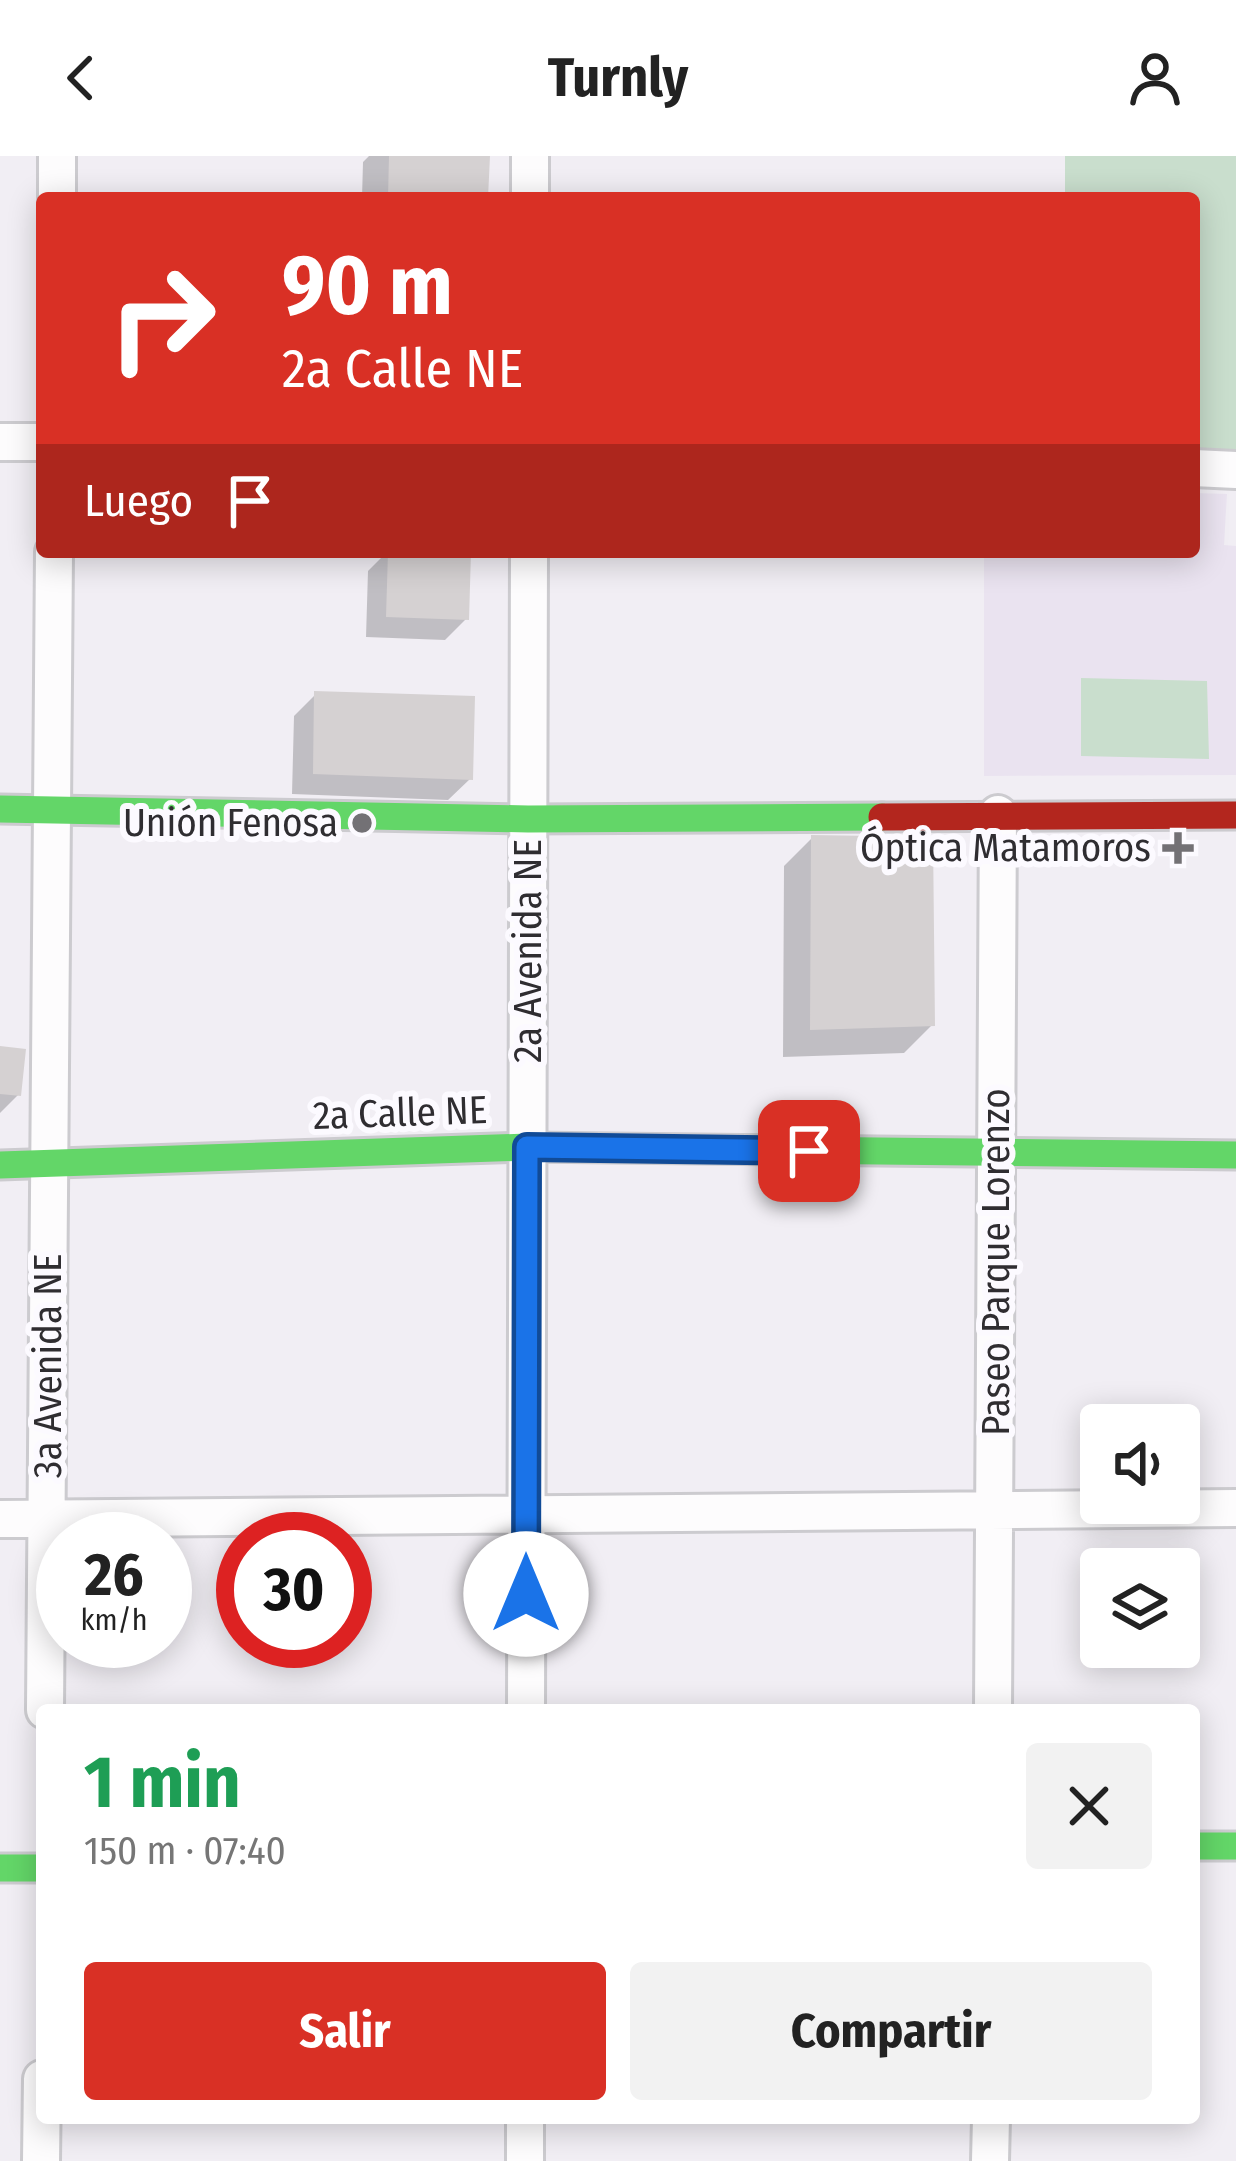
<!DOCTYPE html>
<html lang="es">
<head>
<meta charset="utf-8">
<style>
  body { margin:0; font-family:"Fira Sans Condensed",sans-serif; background:#f2f2f2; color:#222; height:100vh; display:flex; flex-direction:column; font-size:45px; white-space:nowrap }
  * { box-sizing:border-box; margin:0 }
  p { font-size:39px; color:#767676 }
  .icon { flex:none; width:66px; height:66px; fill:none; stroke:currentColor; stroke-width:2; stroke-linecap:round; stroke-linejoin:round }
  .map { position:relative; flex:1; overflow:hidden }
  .drawer { position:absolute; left:36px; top:1548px; width:1164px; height:420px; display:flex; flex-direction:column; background:#fff; border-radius:12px; box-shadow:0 6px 30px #0003 }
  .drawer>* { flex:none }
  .hud { position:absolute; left:36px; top:36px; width:1164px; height:366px; border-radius:12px; box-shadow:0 6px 30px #0003; background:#d93025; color:#fff; overflow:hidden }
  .fabs { position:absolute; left:1080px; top:1248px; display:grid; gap:24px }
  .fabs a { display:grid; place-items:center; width:120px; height:120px; border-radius:12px; background:#fff; box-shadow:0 6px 30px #0003; font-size:60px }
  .speed { position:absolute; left:36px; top:1356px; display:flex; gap:24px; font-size:60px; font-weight:700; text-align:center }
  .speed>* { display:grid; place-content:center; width:156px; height:156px; border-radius:50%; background:#fff; box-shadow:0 6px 30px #0003; line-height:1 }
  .speed small { font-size:30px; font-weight:400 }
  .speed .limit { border:18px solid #d22; background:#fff; color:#111 }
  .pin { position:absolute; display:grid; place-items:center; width:102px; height:102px; color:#fff; margin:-51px; border-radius:24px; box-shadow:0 6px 18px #0006 }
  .me { position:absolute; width:132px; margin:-66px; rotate:0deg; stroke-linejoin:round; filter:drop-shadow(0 0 9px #0008) }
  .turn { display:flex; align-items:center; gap:42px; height:252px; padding:0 48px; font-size:54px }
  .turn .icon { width:156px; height:156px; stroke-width:2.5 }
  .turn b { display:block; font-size:84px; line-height:102px }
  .then { display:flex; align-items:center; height:114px; padding:0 48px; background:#0003; gap:24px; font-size:45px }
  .round { display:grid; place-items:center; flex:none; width:126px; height:126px; border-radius:12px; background:#f2f2f2 }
  .summary { display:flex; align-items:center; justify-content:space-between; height:204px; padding:0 48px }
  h1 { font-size:72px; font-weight:700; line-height:90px; color:#1e9e55 }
  .button { display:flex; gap:24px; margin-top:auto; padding:24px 48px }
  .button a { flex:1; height:138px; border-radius:12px; background:#d93025; color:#fff; font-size:48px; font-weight:700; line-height:138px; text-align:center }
  .button a+a { background:#f2f2f2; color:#222 }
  header { display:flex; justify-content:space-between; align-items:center; height:156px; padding:0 48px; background:#fff; font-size:54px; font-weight:700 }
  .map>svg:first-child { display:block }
  .built { fill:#eae3f0 }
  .green { fill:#c9decd }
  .shadow { fill:#0003 }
  .building { fill:#d5d1d2 }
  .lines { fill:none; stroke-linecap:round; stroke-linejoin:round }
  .street-casing { stroke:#cccbcf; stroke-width:42 }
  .fast-casing { stroke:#cccbcf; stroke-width:33 }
  .jam-casing { stroke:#cccbcf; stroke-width:33 }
  .street { stroke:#fdfcfd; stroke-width:36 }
  .fast { stroke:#63d668; stroke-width:27 }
  .jam { stroke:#b3261e; stroke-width:27 }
  .route-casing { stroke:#114b97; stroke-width:30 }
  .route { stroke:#1a73e8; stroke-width:21 }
  .poi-dot { fill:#737175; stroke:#fcfaff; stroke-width:4.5 }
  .labels { text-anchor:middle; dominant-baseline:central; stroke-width:12; stroke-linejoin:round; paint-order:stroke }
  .poi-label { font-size:39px; fill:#2f2d31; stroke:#fcfaff; text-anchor:end }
  .street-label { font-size:39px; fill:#2f2d31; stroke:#fcfaff }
</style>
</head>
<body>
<header><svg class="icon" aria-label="back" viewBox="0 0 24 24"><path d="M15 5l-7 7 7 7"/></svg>Turnly<svg class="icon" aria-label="person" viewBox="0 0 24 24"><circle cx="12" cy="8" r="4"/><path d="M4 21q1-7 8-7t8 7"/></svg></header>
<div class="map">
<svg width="1236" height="2005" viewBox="0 0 1236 2005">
  <rect width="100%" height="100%" fill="#f1eef4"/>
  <!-- built -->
  <path class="built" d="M1194 337 1227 338 1224 389 1236 390V619L984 620V396H1194Z"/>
  <!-- green -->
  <path class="green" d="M1065 0H1236V317L1194 316V42H1065Z
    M1081 522 1207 525 1209 603 1081 600Z"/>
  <!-- shadow -->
  <path class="shadow" d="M369 0H487L485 42H362L363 6Z
    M387 396 468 397 466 463 445 484 366 481 368 415Z
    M316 538 470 623 448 644 292 638 294 560Z
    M812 682 932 869 904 897 783 901 784 710Z
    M0 893 18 939 0 957Z"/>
  <!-- building -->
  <path class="building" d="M389 0H490L488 42H388Z
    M388 396H471L469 464 386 461Z
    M314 535 475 540 473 624 313 618Z
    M811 679 933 681 935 870 810 874Z
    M0 890 26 893 21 940 0 938Z"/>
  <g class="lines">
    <defs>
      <path id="street" d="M57 42V0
        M530 42V0
        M0 286H42
        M1194 312 1236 314
        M0 1363 1236 1352
        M45 1554 54 396
        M526 1554 529 396
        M993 1554 998 658
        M41 2005 42 1923
        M525 2005V1962
        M990 2005 991 1962"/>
      <path id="fast" d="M0 653 528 663 882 661
        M0 1009 527 991 1236 999
        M1194 1690H1236
        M0 1712H42"/>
      <path id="jam" d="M882 661 1236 659"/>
    </defs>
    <!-- street casing -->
    <use href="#street" class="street-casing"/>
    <!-- fast casing -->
    <use href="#fast" class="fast-casing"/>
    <!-- jam casing -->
    <use href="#jam" class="jam-casing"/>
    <!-- street -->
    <use href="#street" class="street"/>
    <!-- fast -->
    <use href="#fast" class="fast"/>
    <!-- jam -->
    <use href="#jam" class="jam"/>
  </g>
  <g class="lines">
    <defs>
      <path id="route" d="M526 1438 527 991 809 995"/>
    </defs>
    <!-- route casing -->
    <use href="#route" class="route-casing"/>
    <!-- route -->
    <use href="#route" class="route"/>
  </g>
  <!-- markers -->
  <g class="poi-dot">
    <circle cx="362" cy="667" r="12"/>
    <path d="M1172 674h12v12h12v12h-12v12h-12v-12h-12v-12h12z"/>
  </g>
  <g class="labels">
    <!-- poi labels -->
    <g class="poi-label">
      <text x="338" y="667">Unión Fenosa</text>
      <text x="1151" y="692">Óptica Matamoros</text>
    </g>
    <!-- street labels -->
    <g class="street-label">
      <text transform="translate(528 795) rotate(-90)">2a Avenida NE</text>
      <text transform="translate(400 957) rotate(-2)">2a Calle NE</text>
      <text transform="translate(996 1106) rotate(-90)">Paseo Parque Lorenzo</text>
      <text transform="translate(48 1210) rotate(-90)">3a Avenida NE</text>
    </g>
  </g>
</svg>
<div class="fabs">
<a><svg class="icon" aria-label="sound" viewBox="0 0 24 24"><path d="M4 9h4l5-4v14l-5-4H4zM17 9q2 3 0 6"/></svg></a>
<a><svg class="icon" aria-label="layers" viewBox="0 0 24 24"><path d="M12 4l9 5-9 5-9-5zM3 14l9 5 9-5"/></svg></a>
</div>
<div class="speed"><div>26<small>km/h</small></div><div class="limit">30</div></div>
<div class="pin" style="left:809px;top:995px;background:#d93025"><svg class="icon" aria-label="arrive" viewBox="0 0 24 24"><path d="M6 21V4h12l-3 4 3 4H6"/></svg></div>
<svg class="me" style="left:526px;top:1438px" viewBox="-20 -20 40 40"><circle r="19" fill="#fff"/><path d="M0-13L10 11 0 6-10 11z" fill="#1a73e8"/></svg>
<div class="hud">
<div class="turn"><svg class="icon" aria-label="right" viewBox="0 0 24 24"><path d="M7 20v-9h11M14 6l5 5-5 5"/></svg><div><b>90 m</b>2a Calle NE</div></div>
<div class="then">Luego<svg class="icon" aria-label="arrive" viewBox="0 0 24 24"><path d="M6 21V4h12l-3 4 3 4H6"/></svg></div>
</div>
<section class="drawer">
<div class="summary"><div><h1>1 min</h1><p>150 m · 07:40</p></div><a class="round"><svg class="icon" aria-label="close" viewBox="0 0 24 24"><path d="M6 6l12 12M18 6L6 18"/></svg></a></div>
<div class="button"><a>Salir</a><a>Compartir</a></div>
</section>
</div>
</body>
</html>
